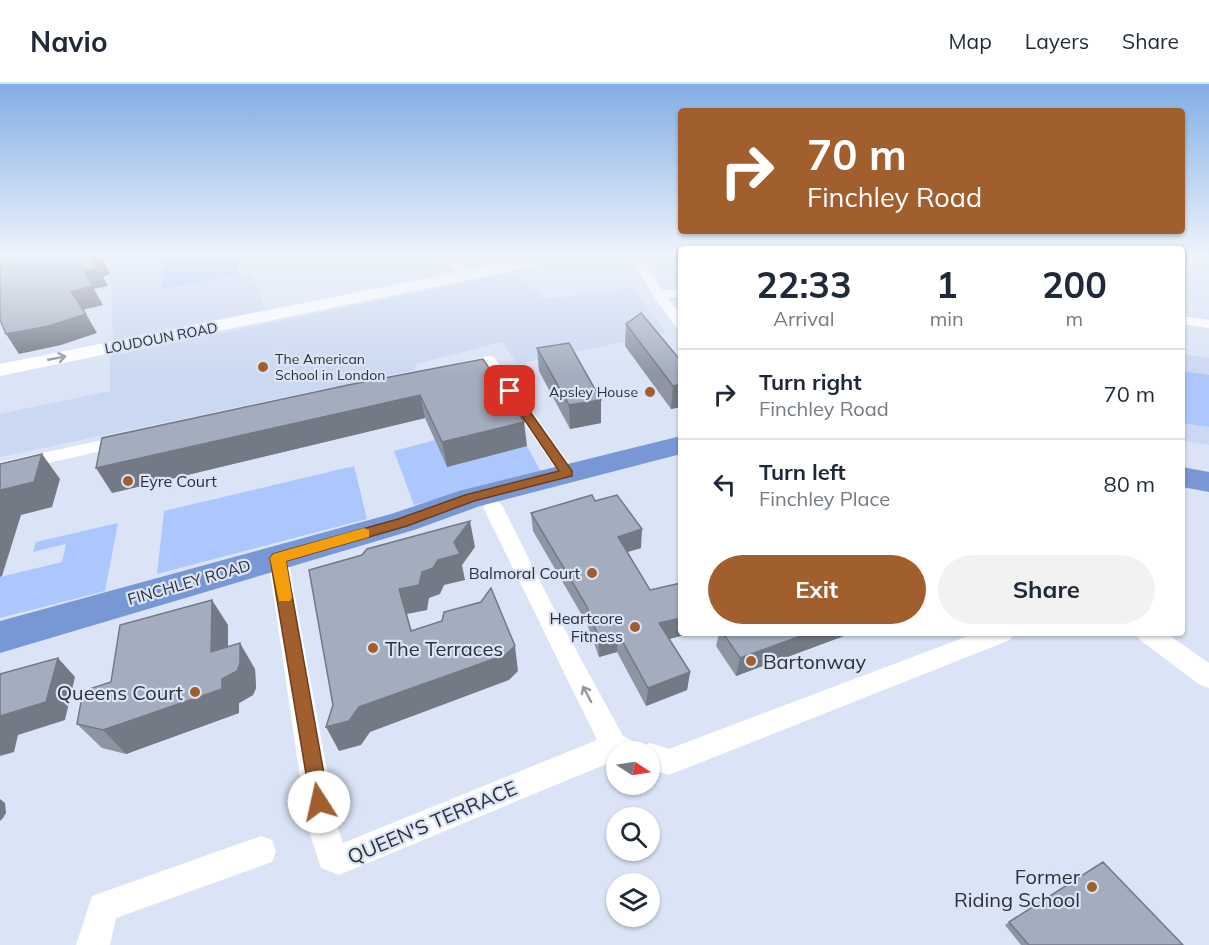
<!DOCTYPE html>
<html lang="en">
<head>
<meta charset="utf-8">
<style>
  body { margin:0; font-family:Mulish,sans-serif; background:#f2f2f3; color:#1f2937; height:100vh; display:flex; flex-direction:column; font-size:22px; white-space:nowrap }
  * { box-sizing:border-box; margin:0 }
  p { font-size:20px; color:#747a83 }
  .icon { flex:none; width:33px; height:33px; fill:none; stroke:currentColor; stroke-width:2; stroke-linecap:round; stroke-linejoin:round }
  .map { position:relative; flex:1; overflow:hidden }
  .sheet { position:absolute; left:678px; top:162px; width:507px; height:390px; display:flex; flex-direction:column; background:#fff; border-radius:6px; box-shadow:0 2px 4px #0004 }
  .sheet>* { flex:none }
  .banner { position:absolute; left:678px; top:24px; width:507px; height:126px; border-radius:6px; box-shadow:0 2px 4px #0004; background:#a25f2e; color:#fff; overflow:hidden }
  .needle { width:39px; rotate:102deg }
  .tools { position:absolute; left:606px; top:657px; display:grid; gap:12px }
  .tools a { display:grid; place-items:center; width:54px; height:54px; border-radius:50%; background:#fff; box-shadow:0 2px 4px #0004; font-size:30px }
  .pin { position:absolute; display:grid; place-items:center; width:51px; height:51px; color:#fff; margin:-26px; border-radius:12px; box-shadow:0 3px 9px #0006 }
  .me { position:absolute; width:66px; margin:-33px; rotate:350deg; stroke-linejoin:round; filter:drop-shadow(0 0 4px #0008) }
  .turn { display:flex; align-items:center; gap:21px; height:126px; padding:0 30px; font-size:27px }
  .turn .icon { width:78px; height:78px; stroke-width:2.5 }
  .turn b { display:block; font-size:42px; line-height:51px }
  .eta { display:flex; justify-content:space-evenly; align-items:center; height:102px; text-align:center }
  .eta b { font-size:36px; font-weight:700; line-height:42px }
  .action { display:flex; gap:12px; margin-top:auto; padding:12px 30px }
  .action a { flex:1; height:69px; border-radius:36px; background:#a25f2e; color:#fff; font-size:24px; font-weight:700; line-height:69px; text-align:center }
  .action a+a { background:#f2f2f3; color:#1f2937 }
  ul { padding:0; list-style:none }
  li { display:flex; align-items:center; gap:18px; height:90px; padding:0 30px; border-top:2px solid #e0e1e3 }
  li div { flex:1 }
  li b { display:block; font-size:22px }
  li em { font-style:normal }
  header { display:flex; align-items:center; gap:36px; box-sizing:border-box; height:84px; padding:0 30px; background:#fff; border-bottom:2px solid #e0e1e3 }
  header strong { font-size:28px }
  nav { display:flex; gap:33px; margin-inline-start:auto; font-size:21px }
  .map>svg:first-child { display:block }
  .built { fill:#cbd8f1 }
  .green { fill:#acc7fd }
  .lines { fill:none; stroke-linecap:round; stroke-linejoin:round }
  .street { fill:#fff; fill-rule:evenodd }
  .secondary { fill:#fff; fill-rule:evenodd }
  .highway { fill:#7897d5; fill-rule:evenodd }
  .wall { fill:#8d95a3 }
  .shaded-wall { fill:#737985 }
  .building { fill:#a4adbe; stroke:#737985; stroke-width:1.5 }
  .oneway { stroke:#96989b }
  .route { fill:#a25f2e; stroke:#693e1e; stroke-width:1.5 }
  .slow { fill:#f59e0b }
  .poi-dot { fill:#a25f2e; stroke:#dae4f6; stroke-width:2 }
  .labels { text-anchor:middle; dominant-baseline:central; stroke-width:4.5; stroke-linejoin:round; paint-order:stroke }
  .far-street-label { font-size:14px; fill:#2c3037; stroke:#dae4f6 }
  .far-poi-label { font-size:14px; fill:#2c3037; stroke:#dae4f6; text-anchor:start }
  .poi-label { font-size:16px; fill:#2c3037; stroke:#dae4f6; text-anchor:end }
  .street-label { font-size:16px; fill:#2c3037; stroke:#dae4f6 }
  .near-poi-label { font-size:20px; fill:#2c3037; stroke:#dae4f6; text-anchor:start }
  .near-street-label { font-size:20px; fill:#2c3037; stroke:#dae4f6 }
</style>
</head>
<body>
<header>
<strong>Navio</strong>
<nav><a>Map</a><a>Layers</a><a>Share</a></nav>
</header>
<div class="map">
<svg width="1209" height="861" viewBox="0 0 1209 861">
  <rect width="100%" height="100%" fill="#dae4f6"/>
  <!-- built -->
  <path class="built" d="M158 170H164L162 204 251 189 265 226 113 256 110 180Z
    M513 189 545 215 633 204 666 249 517 280 502 258 416 280 414 286 0 373V330L110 307V272Z
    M1182 270 1209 274V361L1182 357Z"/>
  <!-- green -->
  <path class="green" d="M164 170H238L239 191 162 205Z
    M1182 287 1209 291V343L1182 339Z
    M435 356 447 383 527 362 541 388 414 421 394 367Z
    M354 382 367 435 157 490 164 427Z
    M118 439 105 507 0 534V493L62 478 66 460 33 468 36 458Z"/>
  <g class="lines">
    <!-- street -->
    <path class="street" d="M439 170H450L471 190V194H463Z
      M630 170H640L662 206 681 205V213H667L681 231V244L676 243 652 210Z
      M1182 232 1209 236V244L1182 240Z
      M489 272 494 273 573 385 576 389 573 393H561L485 281 460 287 453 283 455 280Z
      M126 351 135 356 132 360 0 390V378Z
      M493 417 500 419 503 423 558 533 623 652 643 662 650 659 669 665 976 549H1014L1010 556 669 691 650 685V668H616V676L339 791 321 784 307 741 268 474 271 469 278 466 285 469 288 474 337 741 343 759 597 656 483 423 486 419Z
      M1136 549H1166L1209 579V604L1200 601 1140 556Z
      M261 752 272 756 276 767 272 778 116 834 110 861H76L92 812Z"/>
    <!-- secondary -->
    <path class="secondary" d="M547 170H577L569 175 0 292V280Z
      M1182 170 1209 171V181L1182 178Z"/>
    <!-- highway -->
    <path class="highway" d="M681 352V370L480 422 414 446 0 569V537L391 430 459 407Z
      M1182 383 1209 388V408L1182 403Z"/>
  </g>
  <!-- wall -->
  <path class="wall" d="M626 240 681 277V323L671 325 625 262Z
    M537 264 601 339 570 345 539 287Z
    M483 275 527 362 447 383 425 334 112 409Z
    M531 429 641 464 627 468 650 506 681 549H692L669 555 690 588 687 606 646 622 617 568 599 573 587 540 533 447Z
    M228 541V563L255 585 256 604 253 611 239 619V629L126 670 102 664 77 640 111 598Z
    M719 549H852L736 592 716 562Z
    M1009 838 1183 861H1021L1005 841Z"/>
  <!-- shaded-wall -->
  <path class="shaded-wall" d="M88 170H115L90 173Z
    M102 172 110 190 103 193 108 202 94 205 103 221 82 226 71 208 92 176Z
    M86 230 97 249 61 261 19 270 6 250Z
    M681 300V323L671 325 673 302Z
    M420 311 425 334 112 409 96 384Z
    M601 316V339L570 345 569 321Z
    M524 338 527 362 447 383 442 358Z
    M42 370 60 395 52 423 21 431 2 492 0 493V408L1 406Z
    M470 437 475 463 462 481 465 496 444 501 440 510 429 514 427 526 407 530 419 572 399 505 438 476 454 458Z
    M642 445 641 464 617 471 618 453Z
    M212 516 228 541V591L240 559 255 585 256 604 253 611 239 619V629L126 670 103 646 211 568Z
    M681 534V549H692L658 558 659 539Z
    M618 549 617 568 599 573V554Z
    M809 549H852L736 592 740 574Z
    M515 562 518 587 509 596 370 648 361 661 339 667 326 643 359 623Z
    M58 574 75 593 65 636 18 651 14 668 0 672V632Z
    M690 588 687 606 646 622 648 604Z
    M0 715 5 719 6 729 3 734 0 737Z"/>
  <!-- building -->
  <path class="building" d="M0 170H98L102 172 92 176 98 184 84 188 93 202 71 208 86 230 49 242 6 250 0 236Z
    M641 229 681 277V300L673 302 626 240Z
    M569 259 601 316 569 321 537 264Z
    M483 275 524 338 442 358 420 311 96 384 102 354 348 301Z
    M42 370 34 398 1 406 0 408V380Z
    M592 411 595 417 617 411 642 445 618 453 650 506 681 499V534L659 539 690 588 648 604 618 549 599 554 586 521 531 429Z
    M470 437 454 458 460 470 438 476 433 484 422 488 419 501 399 505 411 547 442 537 444 528 481 518 491 504 515 562 505 571 359 623 349 637 326 643 333 621 309 486 362 471 367 465Z
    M212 516 211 568 240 559V579L237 587 222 595V605L103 646 77 640 83 607 111 598 120 541Z
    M723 549H809L740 574Z
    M58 574 46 618 0 632V590Z
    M1103 778 1183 861H1029L1009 838Z"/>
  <!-- one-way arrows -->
  <defs><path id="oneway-shaft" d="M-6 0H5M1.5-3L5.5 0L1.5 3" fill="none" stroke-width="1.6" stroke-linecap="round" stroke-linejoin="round" transform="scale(1.5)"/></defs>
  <g class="oneway">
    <use href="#oneway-shaft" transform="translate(57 274) rotate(-11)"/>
    <use href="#oneway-shaft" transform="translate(587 610) rotate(-118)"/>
  </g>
  <!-- sky -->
  <linearGradient id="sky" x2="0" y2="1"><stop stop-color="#82aee4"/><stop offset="0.59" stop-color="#eef3fb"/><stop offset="1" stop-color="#eef3fb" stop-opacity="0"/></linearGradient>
  <rect width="1209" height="290" fill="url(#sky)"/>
  <!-- route -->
  <path class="route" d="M510 304 514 305 572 387V392L474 417 407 442 286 477 329 718 326 726 319 729 312 726 270 474 273 470 398 435 465 411 559 387 505 307Z"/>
  <!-- slow -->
  <path class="slow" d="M364 444 369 446V453L286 477 292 513 290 517H279L270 474 273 470Z"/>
  <!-- markers -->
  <g class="poi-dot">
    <circle cx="263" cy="283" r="6"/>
    <circle cx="650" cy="308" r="6"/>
    <circle cx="128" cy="397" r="6"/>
    <circle cx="592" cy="489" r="6"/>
    <circle cx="635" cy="543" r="6"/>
    <circle cx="373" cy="564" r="6"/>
    <circle cx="751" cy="577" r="6"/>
    <circle cx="195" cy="608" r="6"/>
    <circle cx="1092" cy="803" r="6"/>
  </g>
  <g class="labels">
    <!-- far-street labels -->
    <g class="far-street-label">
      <text transform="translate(161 254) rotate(-11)">LOUDOUN ROAD</text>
    </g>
    <!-- far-poi labels -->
    <g class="far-poi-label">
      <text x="275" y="275">The American<tspan x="275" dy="16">School in London</tspan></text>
      <text x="638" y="308" text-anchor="end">Apsley House</text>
    </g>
    <!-- poi labels -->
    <g class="poi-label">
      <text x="140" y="397" text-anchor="start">Eyre Court</text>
      <text x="580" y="489">Balmoral Court</text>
      <text x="623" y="534">Heartcore<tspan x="623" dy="18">Fitness</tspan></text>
    </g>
    <!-- street labels -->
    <g class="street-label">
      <text transform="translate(189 498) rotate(-16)">FINCHLEY ROAD</text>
    </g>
    <!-- near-poi labels -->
    <g class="near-poi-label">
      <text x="385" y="564">The Terraces</text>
      <text x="763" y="577">Bartonway</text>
      <text x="183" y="608" text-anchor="end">Queens Court</text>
      <text x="1080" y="792" text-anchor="end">Former<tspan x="1080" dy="23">Riding School</tspan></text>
    </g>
    <!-- near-street labels -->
    <g class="near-street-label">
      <text transform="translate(432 738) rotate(-23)">QUEEN'S TERRACE</text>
    </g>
  </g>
</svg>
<div class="tools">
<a><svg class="needle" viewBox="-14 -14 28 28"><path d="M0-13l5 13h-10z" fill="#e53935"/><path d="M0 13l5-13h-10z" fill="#747a83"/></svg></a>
<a><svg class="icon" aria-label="search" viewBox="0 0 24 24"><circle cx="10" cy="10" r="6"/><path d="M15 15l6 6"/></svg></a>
<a><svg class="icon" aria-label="layers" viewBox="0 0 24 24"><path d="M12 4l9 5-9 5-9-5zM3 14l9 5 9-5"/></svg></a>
</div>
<div class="pin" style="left:510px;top:307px;background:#d93025"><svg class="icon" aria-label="arrive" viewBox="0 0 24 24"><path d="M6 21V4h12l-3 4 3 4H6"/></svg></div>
<svg class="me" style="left:319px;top:718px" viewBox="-20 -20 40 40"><circle r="19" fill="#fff"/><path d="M0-13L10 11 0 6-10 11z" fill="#a25f2e"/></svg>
<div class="banner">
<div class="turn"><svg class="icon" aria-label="right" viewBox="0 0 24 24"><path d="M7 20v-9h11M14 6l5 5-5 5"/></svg><div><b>70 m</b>Finchley Road</div></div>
</div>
<section class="sheet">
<div class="eta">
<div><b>22:33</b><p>Arrival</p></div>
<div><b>1</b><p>min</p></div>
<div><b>200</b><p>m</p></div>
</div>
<ul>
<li><svg class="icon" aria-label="right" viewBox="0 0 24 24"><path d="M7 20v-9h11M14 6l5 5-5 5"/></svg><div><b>Turn right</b><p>Finchley Road</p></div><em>70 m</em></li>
<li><svg class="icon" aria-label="left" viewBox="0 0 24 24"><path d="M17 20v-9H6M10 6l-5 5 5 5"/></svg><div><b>Turn left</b><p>Finchley Place</p></div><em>80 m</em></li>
</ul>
<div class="action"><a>Exit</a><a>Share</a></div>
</section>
</div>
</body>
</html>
